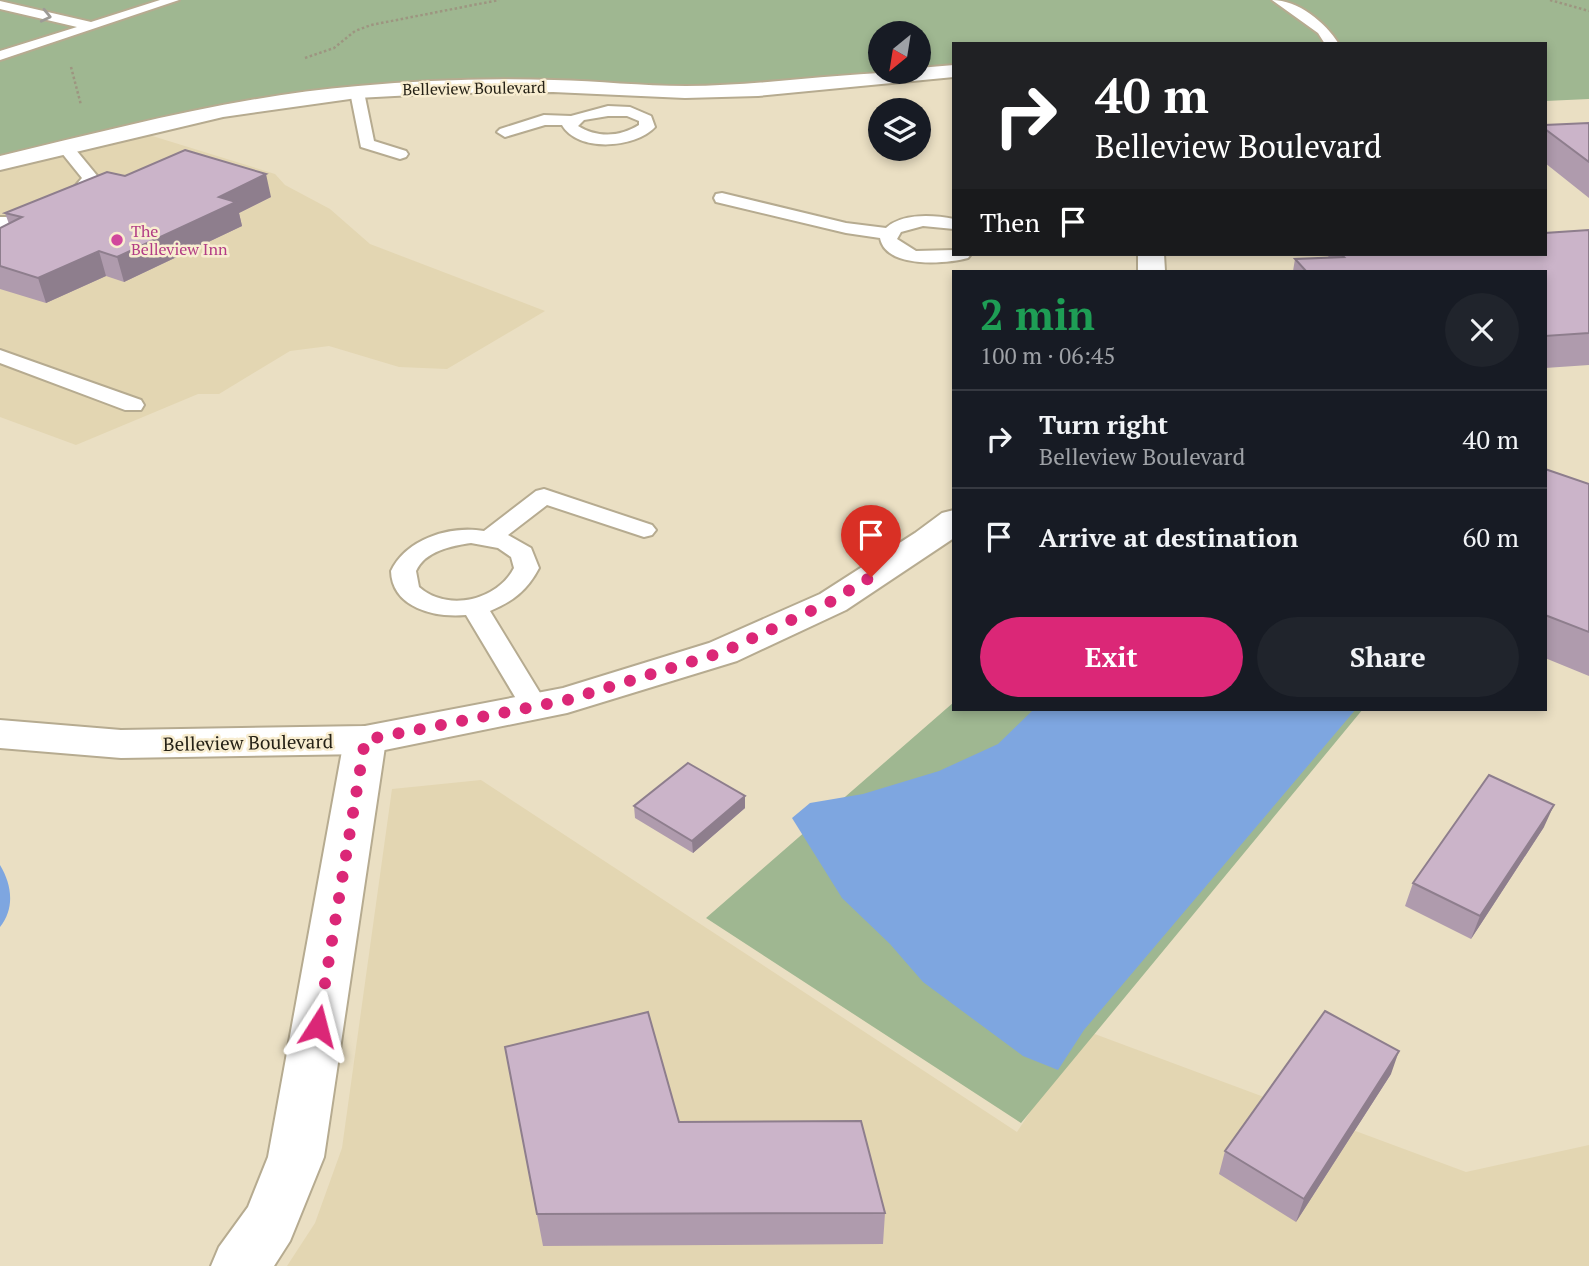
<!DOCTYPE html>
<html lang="en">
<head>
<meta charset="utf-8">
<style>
  body { margin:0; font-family:"PT Serif",serif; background:#20242c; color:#f1f3f6; height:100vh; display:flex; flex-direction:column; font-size:26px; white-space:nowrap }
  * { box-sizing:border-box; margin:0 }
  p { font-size:23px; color:#9ea1a6 }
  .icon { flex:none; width:38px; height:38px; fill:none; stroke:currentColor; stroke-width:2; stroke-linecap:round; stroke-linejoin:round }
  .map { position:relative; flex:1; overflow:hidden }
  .side { position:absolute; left:952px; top:270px; width:595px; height:441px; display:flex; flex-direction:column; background:#171b24; border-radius:0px; box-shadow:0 4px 10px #0003 }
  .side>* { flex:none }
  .guide { position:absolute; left:952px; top:42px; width:595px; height:214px; border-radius:0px; box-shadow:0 4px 10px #0003; background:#202124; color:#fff; overflow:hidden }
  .needle { width:46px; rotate:210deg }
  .fabs { position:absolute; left:868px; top:21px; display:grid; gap:14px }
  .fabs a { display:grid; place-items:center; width:63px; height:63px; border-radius:50%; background:#171b24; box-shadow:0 4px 10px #0003; font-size:35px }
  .pin { position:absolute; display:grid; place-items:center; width:60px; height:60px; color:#fff; margin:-72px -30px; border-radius:50% 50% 50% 0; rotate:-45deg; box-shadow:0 0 7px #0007 }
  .pin .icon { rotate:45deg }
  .me { position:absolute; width:77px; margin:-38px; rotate:9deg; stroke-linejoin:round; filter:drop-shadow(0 0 5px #0008) }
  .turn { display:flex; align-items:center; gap:24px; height:147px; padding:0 28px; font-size:32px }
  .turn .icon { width:91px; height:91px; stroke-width:2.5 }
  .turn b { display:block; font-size:49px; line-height:60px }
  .then { display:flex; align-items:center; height:66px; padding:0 28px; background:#0003; gap:14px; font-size:26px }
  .round { display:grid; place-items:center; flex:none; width:74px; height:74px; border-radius:37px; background:#20242c }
  .summary { display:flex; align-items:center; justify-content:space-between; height:119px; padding:0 28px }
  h1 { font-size:42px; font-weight:700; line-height:52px; color:#1e9e55 }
  .cta { display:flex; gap:14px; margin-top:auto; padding:14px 28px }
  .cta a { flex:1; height:80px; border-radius:42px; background:#db2777; color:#fff; font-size:28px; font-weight:700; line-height:80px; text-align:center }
  .cta a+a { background:#20242c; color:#f1f3f6 }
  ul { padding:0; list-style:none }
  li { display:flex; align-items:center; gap:21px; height:98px; padding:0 28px; border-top:2px solid #363941 }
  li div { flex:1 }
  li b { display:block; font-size:26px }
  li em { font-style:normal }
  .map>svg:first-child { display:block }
  .built { fill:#e3d6b2 }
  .green { fill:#9fb791 }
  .water { fill:#7ea6e0 }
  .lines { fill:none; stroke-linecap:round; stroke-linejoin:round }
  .lane-casing { stroke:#b6ab90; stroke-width:4 }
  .street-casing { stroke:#b6ab90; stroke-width:4 }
  .secondary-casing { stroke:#b6ab90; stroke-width:4 }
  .path { stroke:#9d9580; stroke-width:2.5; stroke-dasharray:2.5 2.5; stroke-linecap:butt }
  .lane { fill:#fff; fill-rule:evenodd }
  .street { fill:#fff; fill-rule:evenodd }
  .secondary { fill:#fff; fill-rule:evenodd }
  .wall { fill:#af9bad }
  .shaded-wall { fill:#8e7e8d }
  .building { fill:#cbb4c9; stroke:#8e7e8d; stroke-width:2 }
  .oneway { stroke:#9d9b96 }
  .route { stroke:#db2777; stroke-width:12; stroke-dasharray:0 21.6 }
  .hotel-dot { fill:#d1479c; stroke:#f8edd0; stroke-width:2.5 }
  .labels { text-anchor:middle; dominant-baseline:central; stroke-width:5; stroke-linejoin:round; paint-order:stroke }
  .far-street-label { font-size:16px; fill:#252116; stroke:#f8edd0 }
  .far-hotel-label { font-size:16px; fill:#b23c85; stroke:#f8edd0; text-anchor:start }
  .street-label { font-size:19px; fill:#252116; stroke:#f8edd0 }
</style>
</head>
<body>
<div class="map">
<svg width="1589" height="1266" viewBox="0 0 1589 1266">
  <rect width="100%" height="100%" fill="#eadfc3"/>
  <!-- built -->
  <path class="built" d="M146 134 275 174 285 185 330 209 370 244 545 311 447 369 399 367 329 346 290 351 219 394H198L76 445 0 417V170Z
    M481 780 1017 1132 1084 1030 1466 1172 1589 1145V1266H287L315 1223 342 1148 392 789Z"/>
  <!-- green -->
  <path class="green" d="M0 0H1589V99L1545 101V44H954V67L919 69V33H880V72H884L752 86 336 90 0 159Z
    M954 702V709H1363L1021 1123 706 918Z"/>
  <!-- water -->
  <path class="water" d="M1034 709H1356L1084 1030 1058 1070 1023 1056 923 982 890 944 842 898 792 818 810 803 863 794 939 771 998 744Z
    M0 865C12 885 15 908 0 927Z"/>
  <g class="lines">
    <defs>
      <path id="lane" d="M160 0H179L0 60V51L77 27 0 9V1L91 22Z
        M1272 0C1298 0 1325 22 1339 44H1325L1318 33Z
        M357 88 364 92 374 141 406 151 408 154 406 157 400 159 361 147 350 92Z
        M608 106 630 107 651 116 655 127C636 148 578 153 562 125H545L505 137 497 132 500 129 544 115 571 116ZM608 116H627L639 121V125C620 137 597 138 578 126L584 120Z
        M65 142 71 144 99 178 87 194 72 198 64 193 75 186 82 178 57 147Z
        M722 193 846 223 886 228C902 213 933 215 954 219V229L923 226 901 232 897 239 916 251 954 250V254H971L968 258C946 264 886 269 880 238L846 233 716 202 714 198 716 194Z
        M0 217H9L12 221 0 228Z
        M0 350 141 400 144 405 141 410H125L0 363Z
        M544 489 652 525 656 530 652 535 644 537 547 505 508 535 531 548 539 568C527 591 513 601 490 611L548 706 544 712 534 715 524 712 466 615C435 618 392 608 391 571 406 539 450 525 484 531L536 491ZM471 543 498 548 511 557 514 568C497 601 447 612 419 587L416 571C425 551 451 546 471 543Z"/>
      <path id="street" d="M954 65V77L758 96 685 98 553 92 451 93 357 98 223 117 0 170V156C118 128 236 96 358 86 423 80 489 78 554 80 598 81 642 86 686 86 764 86 841 72 919 72V68Z
        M1138 254H1164L1165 271H1138Z
        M365 726 380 730 386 740 324 1157 290 1241 274 1266H211L219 1247 248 1207 268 1157 344 740 350 730Z"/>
      <path id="secondary" d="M954 510V538L846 610 737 661 567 713 365 754 121 758 0 748V720L121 730 365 726 563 688 709 643 820 594 915 533 942 513Z"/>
    </defs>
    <!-- lane casing -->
    <use href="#lane" class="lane-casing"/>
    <!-- street casing -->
    <use href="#street" class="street-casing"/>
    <!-- secondary casing -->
    <use href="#secondary" class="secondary-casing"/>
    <!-- path -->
    <path class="path" d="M1550 0 1589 11
      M305 58 334 48 355 31 371 25 499 0
      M71 67 81 105"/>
    <!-- lane -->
    <use href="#lane" class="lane"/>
    <!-- street -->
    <use href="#street" class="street"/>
    <!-- secondary -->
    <use href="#secondary" class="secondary"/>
  </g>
  <!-- wall -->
  <path class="wall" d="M1589 123V198L1545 163V125Z
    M125 176 271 197 239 213 242 226 124 282 106 276 46 303 0 289V228L9 224 5 213Z
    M1589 230V365L1545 368V271H1293L1295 259 1328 258 1329 254H1545Z
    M1545 469 1589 484V676L1545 658Z
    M634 806 745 808 693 853 635 818Z
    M1544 827 1471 939 1405 906 1413 883Z
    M505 1047 679 1122 885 1213 883 1244 543 1246Z
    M1391 1074 1296 1222 1219 1174 1225 1151Z"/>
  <!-- shaded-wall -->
  <path class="shaded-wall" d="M266 174 271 197 239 213 242 226 124 282 117 257 219 197Z
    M99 251 106 276 46 303 38 278Z
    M745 796V808L693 853 692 841Z
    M1554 805 1544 827 1471 939 1480 916Z
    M1399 1051 1391 1074 1296 1222 1304 1199Z"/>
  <!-- building -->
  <path class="building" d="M1589 123V162L1545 129V125Z
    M185 150 266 174 219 197 236 202 117 257 99 251 38 278 0 266V228L22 217 5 213 107 172 125 176Z
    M1589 230V333L1545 336V271H1306L1295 259 1344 257 1341 254H1545V233Z
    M1545 469 1589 484V632L1545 615Z
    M688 763 745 796 692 841 634 806Z
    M1489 775 1554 805 1480 916 1413 883Z
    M1325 1011 1399 1051 1304 1199 1225 1151Z
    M648 1012 679 1122 861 1121 885 1213 537 1214 505 1047Z"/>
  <!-- one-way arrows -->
  <defs><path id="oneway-chevron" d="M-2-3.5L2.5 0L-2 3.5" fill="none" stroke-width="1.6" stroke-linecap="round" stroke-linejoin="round" transform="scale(1.75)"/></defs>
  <use class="oneway" href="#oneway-chevron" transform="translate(46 16) rotate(13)"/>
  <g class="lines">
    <!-- route -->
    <path class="route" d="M318 1026 365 740 567 700 723 652 832 601 871 577"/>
  </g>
  <!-- markers -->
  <circle class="hotel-dot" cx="117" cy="240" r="7"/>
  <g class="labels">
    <!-- far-street labels -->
    <g class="far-street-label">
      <text transform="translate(474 88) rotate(-1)">Belleview Boulevard</text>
    </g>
    <!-- far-hotel labels -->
    <g class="far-hotel-label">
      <text x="131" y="231">The<tspan x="131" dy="18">Belleview Inn</tspan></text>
    </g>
    <!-- street labels -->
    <g class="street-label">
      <text transform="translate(248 742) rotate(-1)">Belleview Boulevard</text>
    </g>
  </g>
</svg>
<div class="fabs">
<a><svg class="needle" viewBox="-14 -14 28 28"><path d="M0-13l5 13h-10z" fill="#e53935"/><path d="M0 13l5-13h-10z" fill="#9ea1a6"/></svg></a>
<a><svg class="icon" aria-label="layers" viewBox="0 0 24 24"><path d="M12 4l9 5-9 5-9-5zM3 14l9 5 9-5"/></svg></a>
</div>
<div class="pin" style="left:871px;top:577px;background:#d93025"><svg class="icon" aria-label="arrive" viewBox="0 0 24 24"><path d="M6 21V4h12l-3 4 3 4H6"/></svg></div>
<svg class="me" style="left:318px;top:1026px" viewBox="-20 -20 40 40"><path d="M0-17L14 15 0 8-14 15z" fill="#db2777" stroke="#fff" stroke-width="4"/></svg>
<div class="guide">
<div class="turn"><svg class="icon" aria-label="right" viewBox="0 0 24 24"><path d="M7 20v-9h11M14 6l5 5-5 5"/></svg><div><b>40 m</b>Belleview Boulevard</div></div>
<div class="then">Then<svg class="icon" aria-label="arrive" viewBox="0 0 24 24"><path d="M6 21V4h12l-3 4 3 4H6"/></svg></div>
</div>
<section class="side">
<div class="summary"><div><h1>2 min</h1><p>100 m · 06:45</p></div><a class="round"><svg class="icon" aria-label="close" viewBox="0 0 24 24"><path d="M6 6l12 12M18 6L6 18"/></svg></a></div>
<ul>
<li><svg class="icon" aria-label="right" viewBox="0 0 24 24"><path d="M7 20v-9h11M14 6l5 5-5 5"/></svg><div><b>Turn right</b><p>Belleview Boulevard</p></div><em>40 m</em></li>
<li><svg class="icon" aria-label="arrive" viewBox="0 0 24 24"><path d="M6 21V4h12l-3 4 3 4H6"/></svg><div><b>Arrive at destination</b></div><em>60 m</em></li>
</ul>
<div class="cta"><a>Exit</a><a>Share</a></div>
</section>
</div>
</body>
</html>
